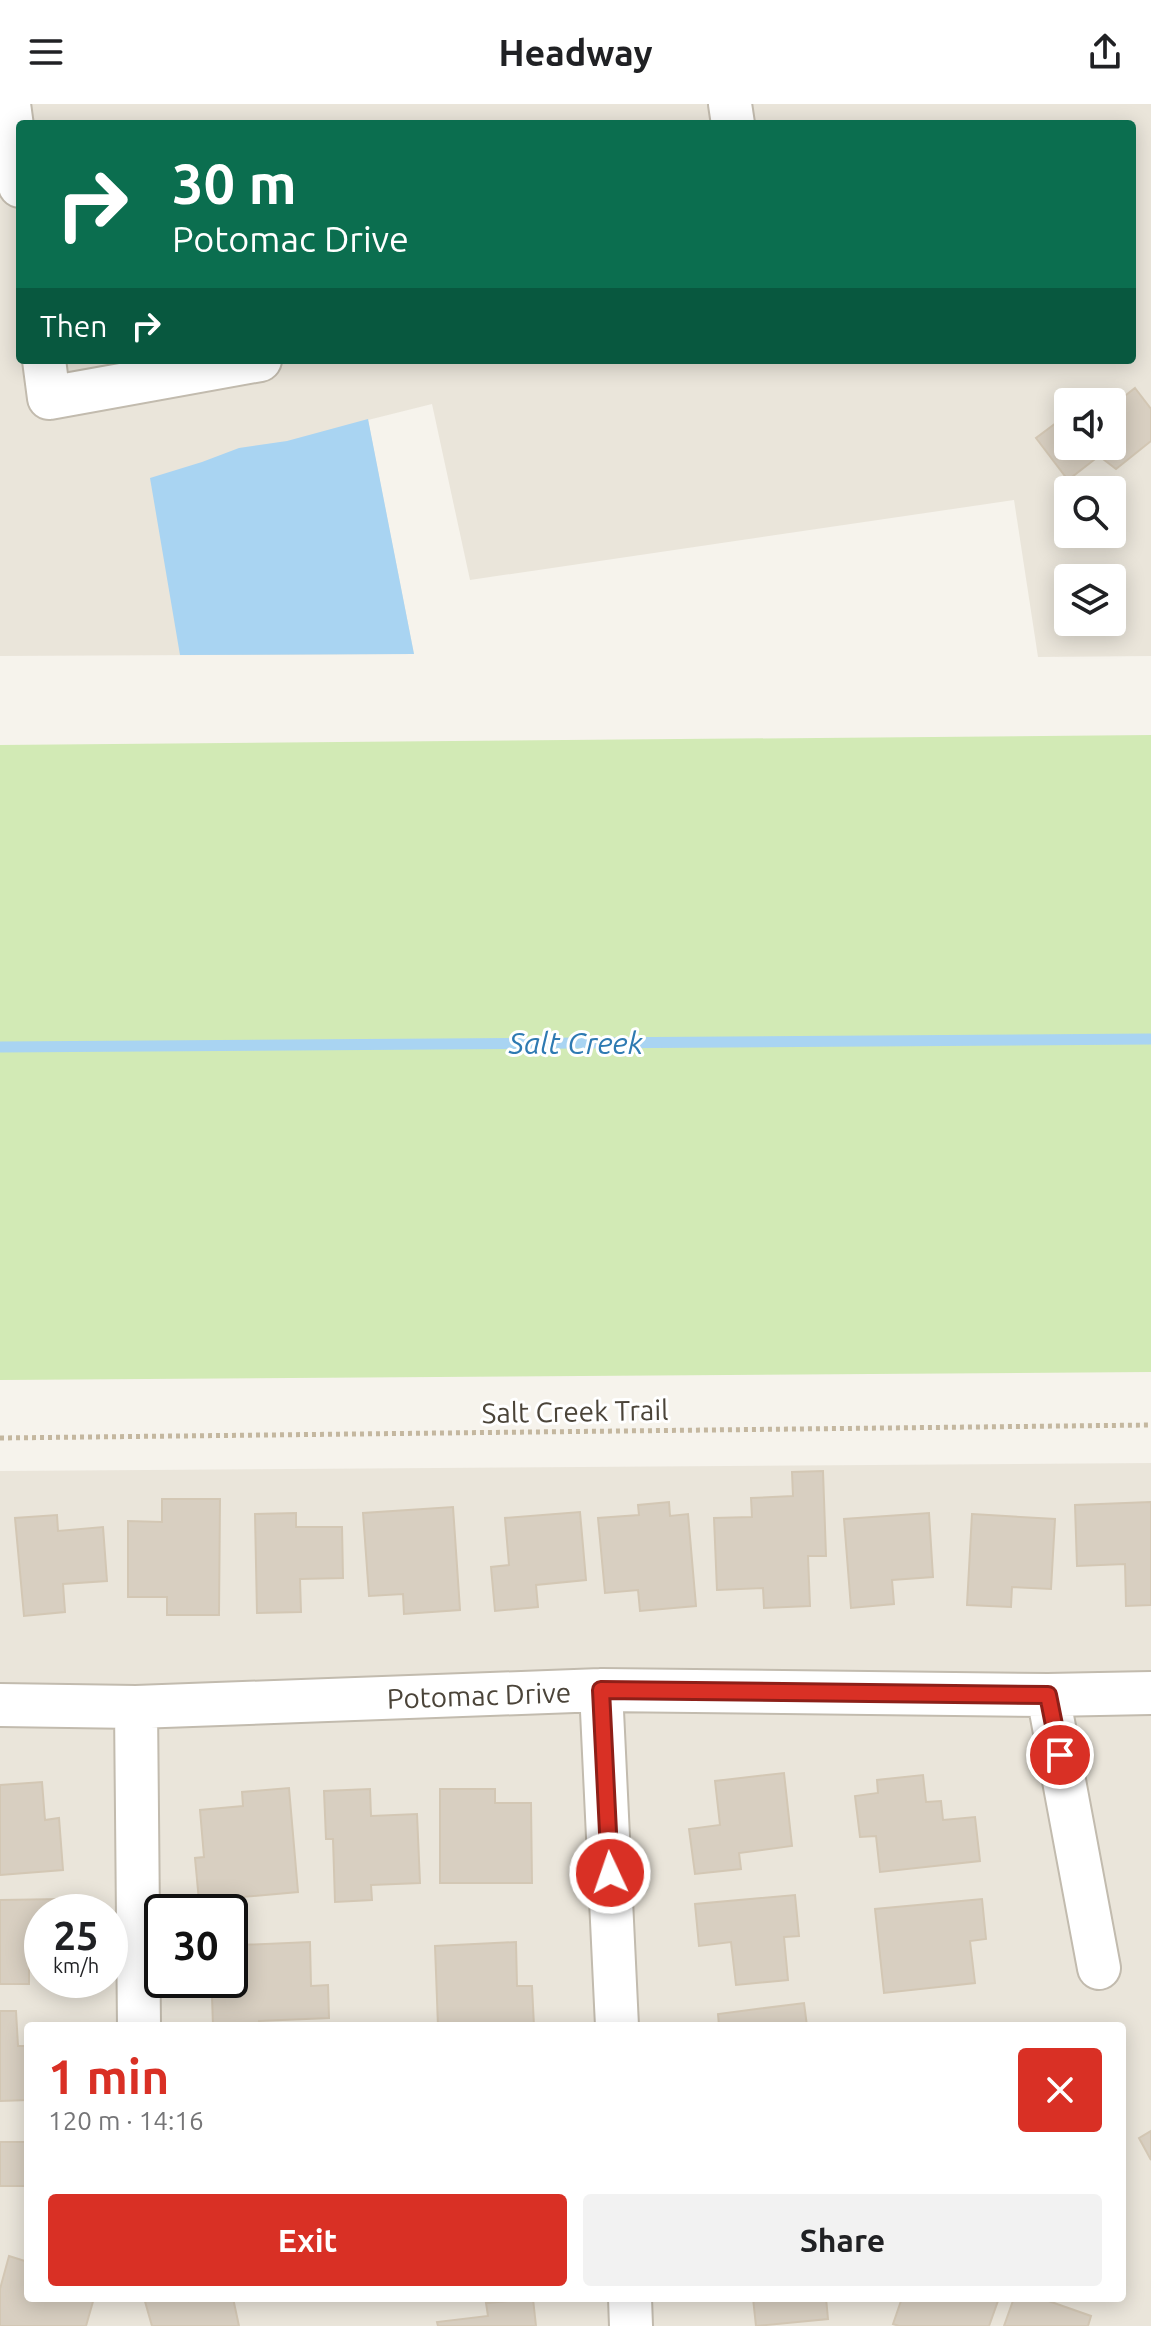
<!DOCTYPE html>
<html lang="en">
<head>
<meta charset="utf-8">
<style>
  body { margin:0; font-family:Ubuntu,sans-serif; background:#f2f2f2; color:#202124; height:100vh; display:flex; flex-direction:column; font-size:30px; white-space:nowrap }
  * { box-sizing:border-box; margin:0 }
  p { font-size:26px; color:#757577 }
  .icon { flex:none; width:44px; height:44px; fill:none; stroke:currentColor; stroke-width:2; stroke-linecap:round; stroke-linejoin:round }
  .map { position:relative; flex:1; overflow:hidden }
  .drawer { position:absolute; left:24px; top:1918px; width:1102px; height:280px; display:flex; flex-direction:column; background:#fff; border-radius:8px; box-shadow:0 4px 20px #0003 }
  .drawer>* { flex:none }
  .top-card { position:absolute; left:16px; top:16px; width:1120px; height:244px; border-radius:8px; box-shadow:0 4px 20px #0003; background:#0b6e4f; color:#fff; overflow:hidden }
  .fabs { position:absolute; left:1054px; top:284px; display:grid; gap:16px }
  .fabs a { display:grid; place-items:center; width:72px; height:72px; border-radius:8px; background:#fff; box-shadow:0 4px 20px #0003; font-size:40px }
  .speed { position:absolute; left:24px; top:1790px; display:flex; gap:16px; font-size:40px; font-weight:700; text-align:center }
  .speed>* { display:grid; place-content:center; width:104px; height:104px; border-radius:50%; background:#fff; box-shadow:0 4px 20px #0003; line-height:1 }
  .speed small { font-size:20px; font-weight:400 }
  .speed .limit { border:4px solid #111; border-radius:12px; background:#fff; color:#111 }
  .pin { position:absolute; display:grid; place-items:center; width:68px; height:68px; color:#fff; margin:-34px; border:4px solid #fff; border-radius:50%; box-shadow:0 2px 8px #0007 }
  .me { position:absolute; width:88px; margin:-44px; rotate:357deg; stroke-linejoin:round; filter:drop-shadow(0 0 6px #0008) }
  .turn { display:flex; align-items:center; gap:28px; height:168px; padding:0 24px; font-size:36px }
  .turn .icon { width:104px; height:104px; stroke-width:2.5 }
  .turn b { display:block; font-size:56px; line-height:68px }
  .then { display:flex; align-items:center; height:76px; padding:0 24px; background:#0003; gap:16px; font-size:30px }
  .round { display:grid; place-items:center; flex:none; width:84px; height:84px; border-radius:8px; background:#f2f2f2 }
  .head { display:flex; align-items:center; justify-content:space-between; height:136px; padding:0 24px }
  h1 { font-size:48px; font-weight:700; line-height:60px; color:#d93025 }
  .cta { display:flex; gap:16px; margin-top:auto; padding:16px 24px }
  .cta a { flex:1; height:92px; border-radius:8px; background:#d93025; color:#fff; font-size:32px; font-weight:700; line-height:92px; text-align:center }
  .cta a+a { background:#f2f2f2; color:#202124 }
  header { display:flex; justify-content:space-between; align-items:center; height:104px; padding:0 24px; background:#fff; font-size:36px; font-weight:700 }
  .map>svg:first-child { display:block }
  .residential { fill:#eae5da; fill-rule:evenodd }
  .green { fill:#d2eab5 }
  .water { fill:#a9d4f2 }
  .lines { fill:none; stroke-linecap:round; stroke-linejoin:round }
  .stream { stroke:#a9d4f2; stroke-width:11 }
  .building { fill:#d8cfc1; stroke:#d3c7b4; stroke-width:2 }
  .street-casing { stroke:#c2bbae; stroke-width:46 }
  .path { stroke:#c4b79f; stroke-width:5; stroke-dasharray:4 4; stroke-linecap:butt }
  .street { stroke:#fff; stroke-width:42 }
  .route-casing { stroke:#8d1f18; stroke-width:20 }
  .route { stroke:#d93025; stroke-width:14 }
  .labels { text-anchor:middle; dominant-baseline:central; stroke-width:6; stroke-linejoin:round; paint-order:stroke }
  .street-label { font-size:28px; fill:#4b4439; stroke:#fff }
  .water-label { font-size:30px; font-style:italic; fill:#2e7ab2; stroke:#fff }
</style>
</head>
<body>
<header><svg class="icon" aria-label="menu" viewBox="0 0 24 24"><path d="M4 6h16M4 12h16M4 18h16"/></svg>Headway<svg class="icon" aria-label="share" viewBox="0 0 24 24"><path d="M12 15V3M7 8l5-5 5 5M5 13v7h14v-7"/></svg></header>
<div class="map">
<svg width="1151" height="2222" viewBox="0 0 1151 2222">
  <rect width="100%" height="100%" fill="#f6f3ec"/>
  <!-- residential -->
  <path class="residential" d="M0 0H1151V552L1038 553 1014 396 470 476 432 300 368 316 414 550 0 552ZM20 20H1132V256H20ZM1068 298H1112V342H1068ZM1068 386H1112V430H1068ZM1068 474H1112V518H1068Z
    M1151 1359V2222H0V1367ZM42 1808H110V1876H42ZM162 1808H230V1876H162ZM28 1922H1122V2194H28Z"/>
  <!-- green -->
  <path class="green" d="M1151 631V1268L0 1276V641Z"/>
  <!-- water -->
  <path class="water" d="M368 315 414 550 180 551 150 374 202 358 239 344 287 337Z"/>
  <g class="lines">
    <!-- stream -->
    <path class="stream" d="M0 943 1151 935"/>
  </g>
  <!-- building -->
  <path class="building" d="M1135 284 1151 305V337L1116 365 1099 352 1068 376 1036 334 1068 310V342H1112V302Z
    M823 1367 826 1452H808L810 1502 764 1504 763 1484 717 1486 714 1414 752 1413 751 1394 793 1392 792 1368Z
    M162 1395H220L219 1511H167V1493H128V1417L162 1418Z
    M669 1398 670 1412 688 1410 696 1502 640 1507 638 1486 605 1489 598 1414 639 1411 638 1401Z
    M1151 1398V1501L1126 1502 1125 1460 1077 1462 1075 1401Z
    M453 1403 460 1506 404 1510 403 1490 369 1492 363 1409Z
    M580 1408 586 1476 536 1481 538 1503 495 1507 491 1463 509 1461 505 1414Z
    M296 1409V1423H342L343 1474 300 1475 301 1508 257 1509 255 1410Z
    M929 1409 933 1473 892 1476 894 1500 851 1504 844 1415Z
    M972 1410 1055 1415 1051 1485 1012 1483 1011 1503 967 1501Z
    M57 1411 58 1427 103 1423 107 1477 63 1480 65 1508 24 1512 15 1414Z
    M784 1669 792 1742 739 1749 741 1765 695 1770 689 1725 720 1721 715 1677Z
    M923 1671 926 1698 941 1697 943 1716 975 1713 980 1757 880 1768 876 1732 860 1733 855 1692 878 1689 877 1676Z
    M42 1678 45 1716 59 1714 63 1766 0 1771V1681Z
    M289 1684 298 1788 199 1797 195 1754 204 1753 200 1706 243 1702 242 1688Z
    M370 1685 371 1712 417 1710 420 1779 371 1781 372 1796 335 1798 333 1735H326L324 1687Z
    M440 1685H495V1699H531L532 1779H440Z
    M795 1791 799 1832 784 1833 788 1876 736 1881 731 1838 699 1842 695 1800Z
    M62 1795V1808H42V1838H29V1880H0V1796Z
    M982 1795 986 1835 970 1837 975 1879 884 1889 875 1805Z
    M310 1838 311 1882 328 1881 329 1914 259 1917V1922H213L212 1892 241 1891 240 1841Z
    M516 1838 517 1882H532L534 1922H438L435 1842Z
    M804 1899 807 1922H719L718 1910Z
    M0 1907H16L18 1942H28V1996L0 1997Z
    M1151 2027V2056L1139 2034Z
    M0 2038H27V2082H0Z
    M9 2152 28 2158V2194H94L86 2222H0V2185Z
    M144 2194H189V2197L200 2194H233L239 2222H152Z
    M753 2194H826L828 2215 756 2222Z
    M902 2194H999L989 2222H899L893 2220Z
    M1014 2194H1040L1091 2212 1088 2222H1004Z
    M533 2195 536 2222H438L437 2218 488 2212 486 2199Z"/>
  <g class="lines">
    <defs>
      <path id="street" d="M9 0 20 82
        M730 0 733 20
        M44 256 49 294 260 256
        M601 1586 617 1922
        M1048 1591 1099 1864
        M0 1601 136 1603 601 1586 1048 1591 1151 1589
        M136 1603 139 1922
        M630 2194 631 2222"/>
    </defs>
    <!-- street casing -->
    <use href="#street" class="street-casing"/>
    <!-- path -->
    <path class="path" d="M0 1334 1151 1321"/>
    <!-- street -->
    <use href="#street" class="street"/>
  </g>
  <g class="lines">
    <defs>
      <path id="route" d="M610 1769 601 1586 1048 1591 1060 1651"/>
    </defs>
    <!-- route casing -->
    <use href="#route" class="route-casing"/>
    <!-- route -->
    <use href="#route" class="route"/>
  </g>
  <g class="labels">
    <!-- street labels -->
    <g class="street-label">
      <text transform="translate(575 1307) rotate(-1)">Salt Creek Trail</text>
      <text transform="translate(479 1591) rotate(-2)">Potomac Drive</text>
    </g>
    <!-- water labels -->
    <g class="water-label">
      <text x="576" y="939">Salt Creek</text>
    </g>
  </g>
</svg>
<div class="fabs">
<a><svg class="icon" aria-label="sound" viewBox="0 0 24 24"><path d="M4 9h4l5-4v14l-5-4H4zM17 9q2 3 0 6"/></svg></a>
<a><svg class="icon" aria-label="search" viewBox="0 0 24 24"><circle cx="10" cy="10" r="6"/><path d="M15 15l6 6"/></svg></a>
<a><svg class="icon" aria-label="layers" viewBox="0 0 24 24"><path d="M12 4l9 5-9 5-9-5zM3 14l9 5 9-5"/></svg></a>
</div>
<div class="speed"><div>25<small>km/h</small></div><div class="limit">30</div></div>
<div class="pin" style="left:1060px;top:1651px;background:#d93025"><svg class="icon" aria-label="arrive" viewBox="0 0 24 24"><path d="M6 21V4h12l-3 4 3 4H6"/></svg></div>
<svg class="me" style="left:610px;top:1769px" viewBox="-20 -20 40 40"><circle r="17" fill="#d93025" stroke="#fff" stroke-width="3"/><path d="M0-11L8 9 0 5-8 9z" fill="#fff"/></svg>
<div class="top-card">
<div class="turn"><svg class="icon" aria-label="right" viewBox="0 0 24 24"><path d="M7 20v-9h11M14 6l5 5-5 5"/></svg><div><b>30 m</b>Potomac Drive</div></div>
<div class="then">Then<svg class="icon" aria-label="right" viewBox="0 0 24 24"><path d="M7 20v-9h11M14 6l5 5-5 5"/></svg></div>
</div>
<section class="drawer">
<div class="head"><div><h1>1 min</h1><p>120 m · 14:16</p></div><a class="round" style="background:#d93025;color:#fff"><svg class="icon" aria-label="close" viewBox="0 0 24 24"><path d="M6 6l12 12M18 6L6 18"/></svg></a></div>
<div class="cta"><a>Exit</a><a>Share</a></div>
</section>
</div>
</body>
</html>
